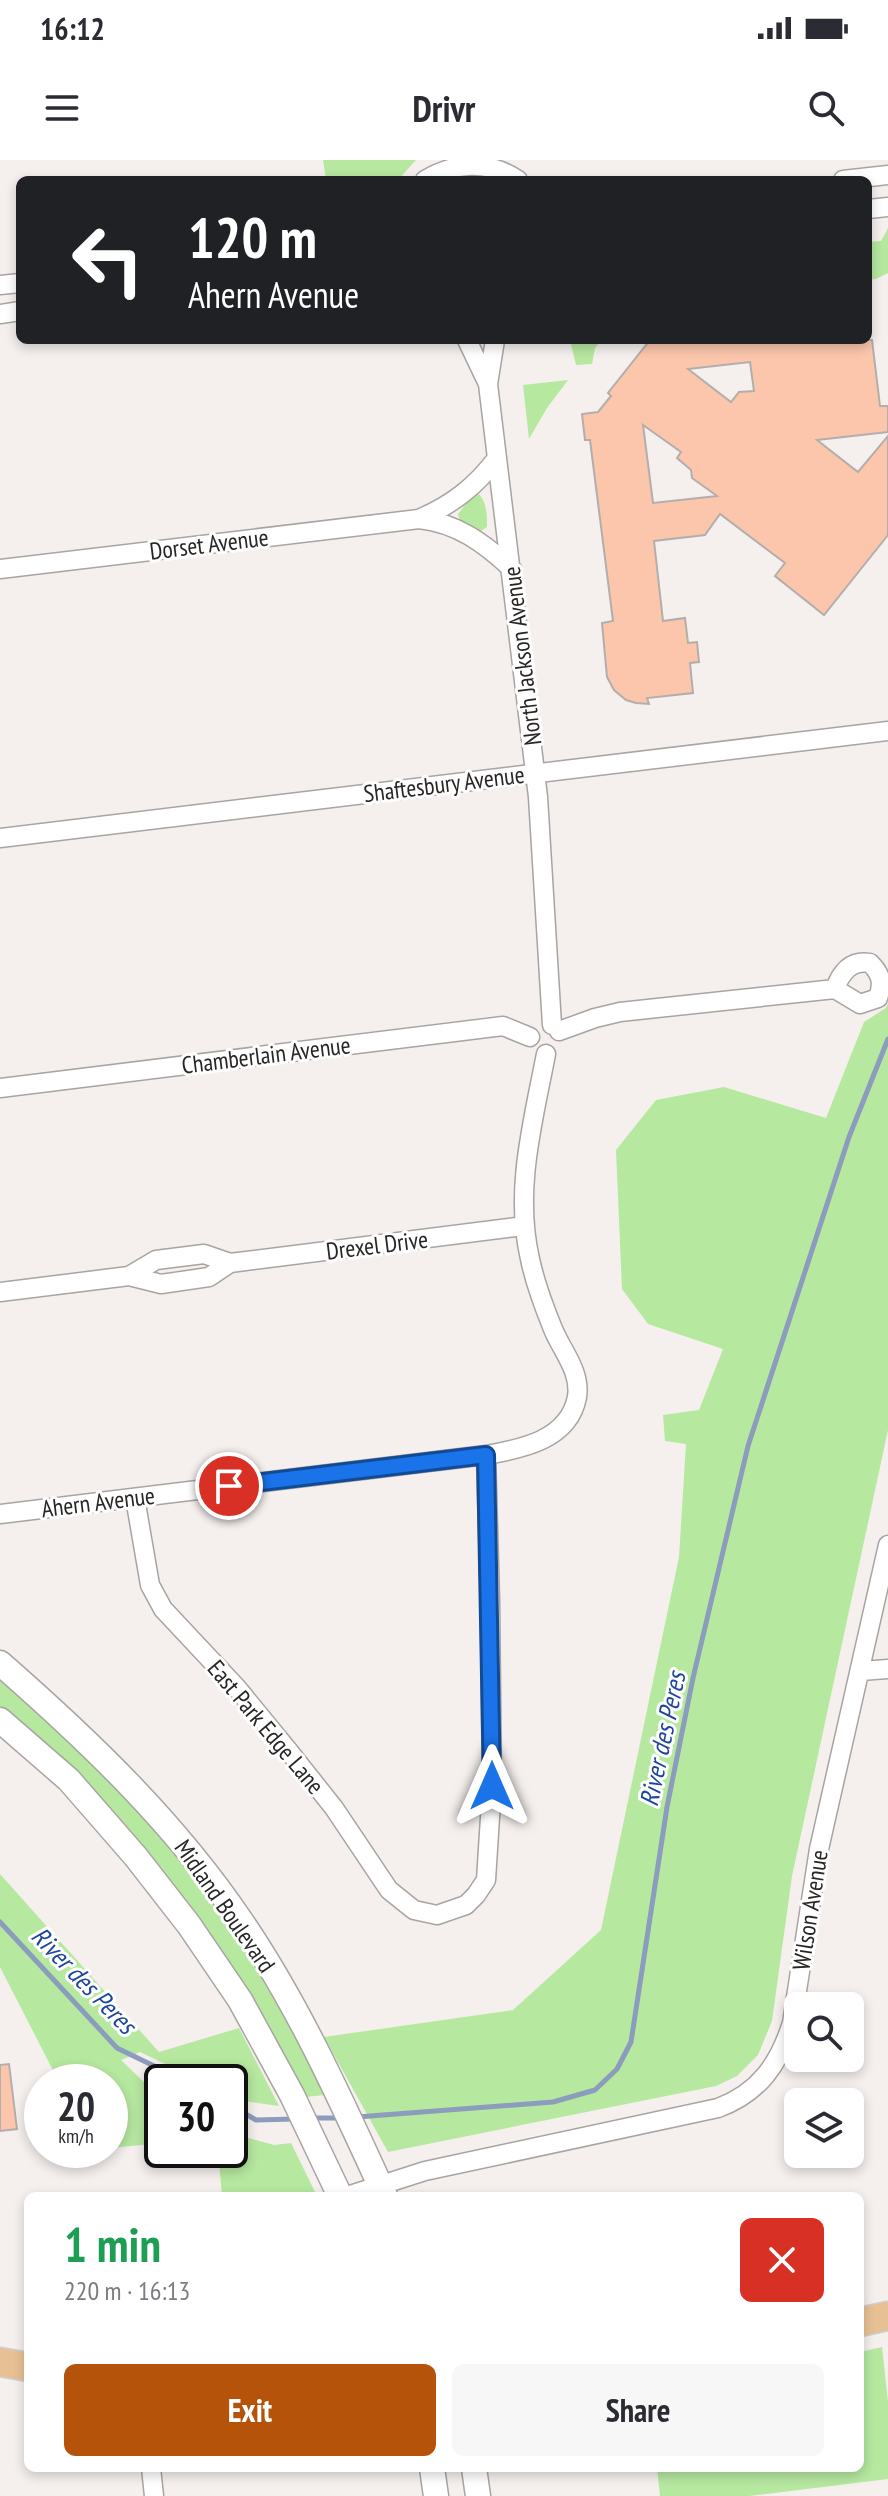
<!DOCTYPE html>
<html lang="en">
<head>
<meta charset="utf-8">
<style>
  body { margin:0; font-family:"PT Sans Narrow",sans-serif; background:#f7f7f7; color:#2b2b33; height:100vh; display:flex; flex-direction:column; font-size:30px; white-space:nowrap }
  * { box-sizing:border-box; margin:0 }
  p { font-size:26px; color:#7c7c81 }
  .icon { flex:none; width:44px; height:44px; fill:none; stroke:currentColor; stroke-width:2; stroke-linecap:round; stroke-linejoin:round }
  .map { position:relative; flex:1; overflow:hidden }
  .side { position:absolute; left:24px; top:2032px; width:840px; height:280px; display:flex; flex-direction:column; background:#fff; border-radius:12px; box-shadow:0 4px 12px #0003 }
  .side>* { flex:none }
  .banner { position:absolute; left:16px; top:16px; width:856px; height:168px; border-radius:12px; box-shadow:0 4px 12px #0003; background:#202124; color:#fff; overflow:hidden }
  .tools { position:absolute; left:784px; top:1832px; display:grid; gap:16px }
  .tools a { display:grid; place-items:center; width:80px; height:80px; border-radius:12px; background:#fff; box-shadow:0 4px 12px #0003; font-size:40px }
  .speed { position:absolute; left:24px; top:1904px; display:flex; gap:16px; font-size:40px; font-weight:700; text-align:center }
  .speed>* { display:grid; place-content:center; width:104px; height:104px; border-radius:50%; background:#fff; box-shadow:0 4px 12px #0003; line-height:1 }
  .speed small { font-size:20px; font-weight:400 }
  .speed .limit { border:4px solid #111; border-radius:12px; background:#fff; color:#111 }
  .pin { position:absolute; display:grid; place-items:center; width:68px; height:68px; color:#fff; margin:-34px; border:4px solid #fff; border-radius:50%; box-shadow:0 2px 8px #0007 }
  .me { position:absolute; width:88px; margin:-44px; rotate:0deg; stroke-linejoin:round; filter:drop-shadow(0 0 6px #0008) }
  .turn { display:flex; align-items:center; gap:28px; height:168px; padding:0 40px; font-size:36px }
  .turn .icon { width:104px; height:104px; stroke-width:2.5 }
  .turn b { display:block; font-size:56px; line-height:68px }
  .round { display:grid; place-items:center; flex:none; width:84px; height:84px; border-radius:12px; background:#f7f7f7 }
  .headline { display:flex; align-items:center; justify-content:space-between; height:136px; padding:0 40px }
  h1 { font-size:48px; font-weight:700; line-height:60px; color:#1e9e55 }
  .action { display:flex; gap:16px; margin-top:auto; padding:16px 40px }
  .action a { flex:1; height:92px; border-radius:12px; background:#b45309; color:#fff; font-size:32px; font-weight:700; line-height:92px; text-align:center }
  .action a+a { background:#f7f7f7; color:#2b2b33 }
  .status { display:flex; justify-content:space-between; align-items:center; height:56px; padding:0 40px; background:#fff; direction:ltr }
  .status svg { height:22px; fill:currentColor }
  header { display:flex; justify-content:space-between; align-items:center; height:104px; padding:0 40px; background:#fff; font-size:36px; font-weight:700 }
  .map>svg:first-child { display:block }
  .green { fill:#b6e8a0 }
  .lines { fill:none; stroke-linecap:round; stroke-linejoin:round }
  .stream { stroke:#8b9cbd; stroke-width:5 }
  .building { fill:#fbc6ac; stroke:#b3aeac; stroke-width:2; fill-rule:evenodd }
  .minor-casing { stroke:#a8a4a1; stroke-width:21 }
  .secondary-casing { stroke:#a8a4a1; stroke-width:27 }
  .primary-casing { stroke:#cfcfcf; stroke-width:31 }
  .minor { stroke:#fff; stroke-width:18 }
  .secondary { stroke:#fff; stroke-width:24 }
  .primary { stroke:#e7c195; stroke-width:28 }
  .route-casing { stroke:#114b97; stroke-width:20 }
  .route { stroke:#1a73e8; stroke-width:14 }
  .labels { text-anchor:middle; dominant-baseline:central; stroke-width:6; stroke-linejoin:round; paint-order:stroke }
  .street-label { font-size:24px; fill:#272625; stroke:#fefefe }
  .water-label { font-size:26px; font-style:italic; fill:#1e469d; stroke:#fefefe }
</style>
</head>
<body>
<div class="status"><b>16:12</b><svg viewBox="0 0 49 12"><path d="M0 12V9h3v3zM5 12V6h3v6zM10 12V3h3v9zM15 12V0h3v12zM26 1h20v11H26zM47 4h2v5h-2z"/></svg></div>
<header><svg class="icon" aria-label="menu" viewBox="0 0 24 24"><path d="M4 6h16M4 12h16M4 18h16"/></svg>Drivr<svg class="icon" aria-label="search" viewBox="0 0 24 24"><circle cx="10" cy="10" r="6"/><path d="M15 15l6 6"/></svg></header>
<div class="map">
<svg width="888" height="2336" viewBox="0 0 888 2336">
  <rect width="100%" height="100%" fill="#f5f0ee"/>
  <!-- green -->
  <path class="green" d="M323 0H416L398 20H326Z
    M888 68V113L876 119 868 120V82L881 81Z
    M570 180H602L595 188 592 204 576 205Z
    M568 220 547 248 529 279 523 225Z
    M479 334C487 343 487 355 487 367L481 371 460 361 458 354 473 335Z
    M888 843V1270L792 1716 772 1861 758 1895 737 1916 716 1926 388 1992 324 1877 513 1850 601 1770 679 1397 686 1284 665 1281 663 1255 699 1250 723 1189 648 1164 622 1129 616 990 656 940 724 927 826 958 864 862 886 848Z
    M0 1518C114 1612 216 1728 287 1858 300 1883 312 1909 324 1935L306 1937 20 1564 0 1548Z
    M0 1714 159 1892 239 1868 279 1946 236 1940 230 1937V1922H203L140 1892 121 1900 147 1925 162 1933V1983L110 1988V1922H59L0 1807Z
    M230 1973 274 1985 291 1983 317 2036H222L218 1990H230Z
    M882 2187 888 2242V2319L749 2336H660L657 2308H860V2192Z"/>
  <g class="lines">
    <!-- stream -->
    <path class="stream" d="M0 1762 117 1888 187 1922
      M230 1945 256 1960 295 1959
      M357 1957 553 1942 595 1930 617 1909 631 1882 667 1647 693 1518 748 1286 849 977 888 879
      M313 1958H339"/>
  </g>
  <!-- building -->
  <path class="building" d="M650 180H872L880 246H888V272L817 280 858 312 888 276V375L824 455 775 416 785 403 720 354 705 375 654 381 663 461 685 458 688 483 697 482 699 502 690 503 693 533 647 538 649 544 636 543 626 540 614 530 607 517 602 463 613 461 590 280H585L582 254 598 252 611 236 608 233ZM750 202 754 231 739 232 731 242 688 209ZM643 265 681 292 677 298 691 310 692 318 717 336 653 343Z
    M9 1904 17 1969 0 1971V1905Z"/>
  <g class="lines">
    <defs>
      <path id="minor" d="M425 20C455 2 488 0 518 20
        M843 20 888 15
        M868 49 888 47
        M0 125 20 123
        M0 154 20 151
        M467 180 487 222
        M495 180 488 224 538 637 552 865
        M421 358C453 344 476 326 497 298
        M0 409 419 359C457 363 484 383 512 409
        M0 678 888 571
        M559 871 595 858 620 852 835 829 860 844 878 838C883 823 882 815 870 803 851 800 841 812 835 829
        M0 928 503 866 530 877
        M129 1116 156 1100 204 1094 230 1103
        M0 1132 129 1116 161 1124 209 1117 230 1103 524 1066
        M135 1338 150 1425 163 1449 237 1528 287 1589 334 1648 389 1730 414 1750 437 1755 466 1745 476 1735 486 1720 492 1626 490 1440 486 1295
        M0 1354 486 1295C521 1289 569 1280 577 1237 581 1211 562 1191 553 1169 544 1147 535 1123 530 1099 514 1030 533 962 546 894
        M861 1511 888 1509
        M347 2036 425 2011 718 1948C759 1933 779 1904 792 1863L819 1689 888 1385
        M151 2308 154 2336"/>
      <path id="secondary" d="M0 1503C89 1581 174 1662 241 1761 299 1846 342 1942 385 2036
        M0 1560 69 1620 136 1697 189 1765 240 1840 292 1935 340 2036
        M432 2308 436 2336
        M474 2308 478 2336"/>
      <path id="primary" d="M860 2162 888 2156
        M0 2202 28 2207"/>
    </defs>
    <!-- minor casing -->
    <use href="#minor" class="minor-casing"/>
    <!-- secondary casing -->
    <use href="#secondary" class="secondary-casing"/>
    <!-- primary casing -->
    <use href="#primary" class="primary-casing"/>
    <!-- minor -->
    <use href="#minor" class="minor"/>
    <!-- secondary -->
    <use href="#secondary" class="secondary"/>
    <!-- primary -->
    <use href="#primary" class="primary"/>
  </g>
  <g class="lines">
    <defs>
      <path id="route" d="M229 1326 486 1295 492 1626"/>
    </defs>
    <!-- route casing -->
    <use href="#route" class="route-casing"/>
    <!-- route -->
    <use href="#route" class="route"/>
  </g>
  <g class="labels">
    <!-- street labels -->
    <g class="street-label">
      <text transform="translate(209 384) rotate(-7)">Dorset Avenue</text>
      <text transform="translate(522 496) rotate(-97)">North Jackson Avenue</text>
      <text transform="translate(444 624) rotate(-7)">Shaftesbury Avenue</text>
      <text transform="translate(266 895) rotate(-7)">Chamberlain Avenue</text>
      <text transform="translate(377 1085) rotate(-7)">Drexel Drive</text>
      <text transform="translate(98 1342) rotate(-7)">Ahern Avenue</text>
      <text transform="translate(266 1567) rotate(50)">East Park Edge Lane</text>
      <text transform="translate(225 1746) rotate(55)">Midland Boulevard</text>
      <text transform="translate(810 1750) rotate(-81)">Wilson Avenue</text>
    </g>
    <!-- water labels -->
    <g class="water-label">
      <text transform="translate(662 1579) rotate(-78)">River des Peres</text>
      <text transform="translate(84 1820) rotate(46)">River des Peres</text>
    </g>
  </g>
</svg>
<div class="tools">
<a><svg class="icon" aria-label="search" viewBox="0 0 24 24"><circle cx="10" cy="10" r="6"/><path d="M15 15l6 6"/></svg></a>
<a><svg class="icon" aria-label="layers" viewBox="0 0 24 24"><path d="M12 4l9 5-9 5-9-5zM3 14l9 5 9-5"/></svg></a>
</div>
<div class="speed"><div>20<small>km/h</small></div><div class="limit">30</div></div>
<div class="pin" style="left:229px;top:1326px;background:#d93025"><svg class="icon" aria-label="arrive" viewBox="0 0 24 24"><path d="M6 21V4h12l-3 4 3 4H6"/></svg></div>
<svg class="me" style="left:492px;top:1626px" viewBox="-20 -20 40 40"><path d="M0-17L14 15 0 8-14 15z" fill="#1a73e8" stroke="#fff" stroke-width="4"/></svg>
<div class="banner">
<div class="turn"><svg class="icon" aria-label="left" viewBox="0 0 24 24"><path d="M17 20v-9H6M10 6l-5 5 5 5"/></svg><div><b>120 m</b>Ahern Avenue</div></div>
</div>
<section class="side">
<div class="headline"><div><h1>1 min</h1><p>220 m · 16:13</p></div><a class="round" style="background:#d93025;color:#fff"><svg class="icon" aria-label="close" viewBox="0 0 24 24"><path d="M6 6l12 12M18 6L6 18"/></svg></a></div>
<div class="action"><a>Exit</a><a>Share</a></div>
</section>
</div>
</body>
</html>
